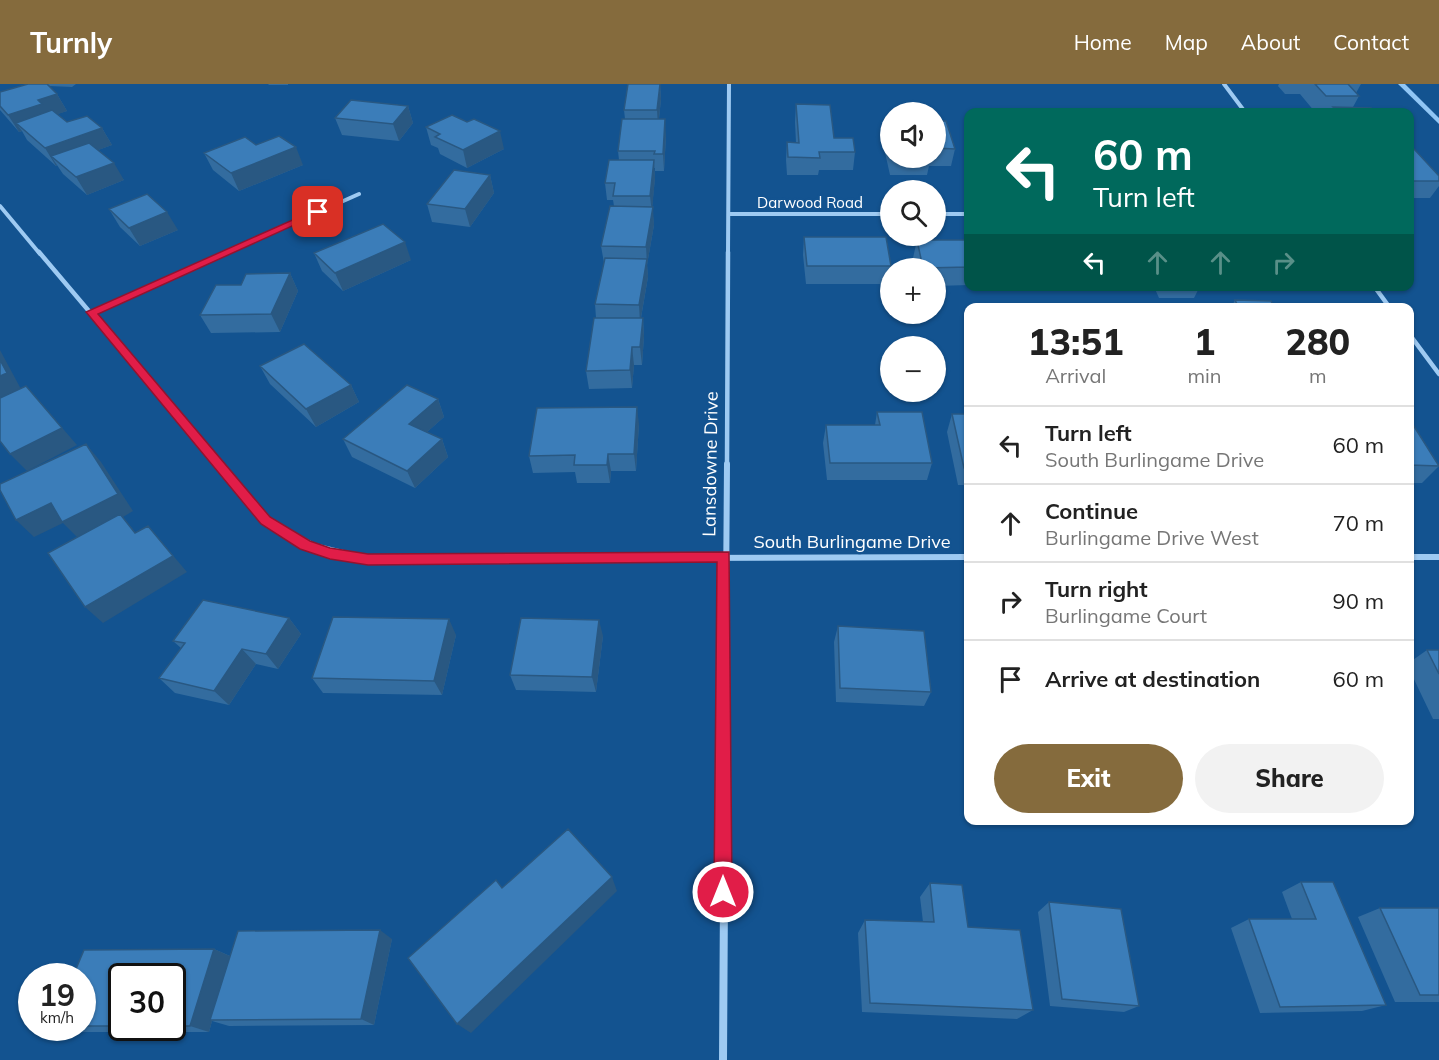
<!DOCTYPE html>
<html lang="en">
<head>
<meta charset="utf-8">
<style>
  body { margin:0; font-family:Mulish,sans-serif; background:#f2f2f2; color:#222; height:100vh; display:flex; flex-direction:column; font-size:22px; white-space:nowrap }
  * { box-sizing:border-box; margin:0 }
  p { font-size:20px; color:#767676 }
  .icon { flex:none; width:33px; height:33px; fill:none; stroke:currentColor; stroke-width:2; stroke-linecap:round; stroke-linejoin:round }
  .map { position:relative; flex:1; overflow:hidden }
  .sheet { position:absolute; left:964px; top:219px; width:450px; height:522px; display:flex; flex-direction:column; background:#fff; border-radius:12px; box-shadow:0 2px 4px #0004 }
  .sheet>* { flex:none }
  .guide { position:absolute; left:964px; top:24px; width:450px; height:183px; border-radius:12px; box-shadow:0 2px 4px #0004; background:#00695c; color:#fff; overflow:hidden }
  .controls { position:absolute; left:880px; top:18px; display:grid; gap:12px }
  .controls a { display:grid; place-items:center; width:66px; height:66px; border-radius:50%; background:#fff; box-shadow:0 2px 4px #0004; font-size:30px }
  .speed { position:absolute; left:18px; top:879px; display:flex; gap:12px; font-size:30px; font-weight:700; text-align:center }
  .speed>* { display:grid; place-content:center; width:78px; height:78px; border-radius:50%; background:#fff; box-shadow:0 2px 4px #0004; line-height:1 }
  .speed small { font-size:15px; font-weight:400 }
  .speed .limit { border:3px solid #111; border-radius:9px; background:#fff; color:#111 }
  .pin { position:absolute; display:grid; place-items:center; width:51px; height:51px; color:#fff; margin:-26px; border-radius:12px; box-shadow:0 3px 9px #0006 }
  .me { position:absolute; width:66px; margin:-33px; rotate:0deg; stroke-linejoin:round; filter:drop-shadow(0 0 4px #0008) }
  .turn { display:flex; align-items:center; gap:21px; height:126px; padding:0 30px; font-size:27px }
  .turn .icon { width:78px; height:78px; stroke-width:2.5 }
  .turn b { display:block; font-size:42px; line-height:51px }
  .lanes { display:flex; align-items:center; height:57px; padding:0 30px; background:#0003; justify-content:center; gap:30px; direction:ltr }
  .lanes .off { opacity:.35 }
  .eta { display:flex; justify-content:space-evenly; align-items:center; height:102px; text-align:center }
  .eta b { font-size:36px; font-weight:800; line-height:42px }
  .button { display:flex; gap:12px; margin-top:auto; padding:12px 30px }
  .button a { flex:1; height:69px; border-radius:36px; background:#856b3d; color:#fff; font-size:24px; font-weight:800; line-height:69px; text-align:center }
  .button a+a { background:#f2f2f2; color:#222 }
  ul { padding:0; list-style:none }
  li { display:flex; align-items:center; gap:18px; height:78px; padding:0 30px; border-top:2px solid #e0e0e0 }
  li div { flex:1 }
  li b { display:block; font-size:22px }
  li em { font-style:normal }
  header { display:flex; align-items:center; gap:36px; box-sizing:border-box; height:84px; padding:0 30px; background:#856b3d; color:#fff }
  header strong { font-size:28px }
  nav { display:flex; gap:33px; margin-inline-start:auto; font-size:21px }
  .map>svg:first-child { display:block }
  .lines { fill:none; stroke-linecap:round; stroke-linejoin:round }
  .stream { fill:#90c6f5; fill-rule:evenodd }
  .minor-far3 { stroke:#9ecaf2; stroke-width:4 }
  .minor-far2 { stroke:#9ecaf2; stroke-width:4.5 }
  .minor-far1 { stroke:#9ecaf2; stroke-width:6 }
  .minor { stroke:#9ecaf2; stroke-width:8 }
  .wall { fill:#336c9f; fill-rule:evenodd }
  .shaded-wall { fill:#295882 }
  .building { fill:#3b7db9; stroke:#295882; stroke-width:1.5 }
  .route { fill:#e11d48; stroke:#92132f; stroke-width:1.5 }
  .labels { text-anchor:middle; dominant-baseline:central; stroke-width:4.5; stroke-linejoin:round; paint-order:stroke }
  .far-street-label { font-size:15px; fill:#fff; stroke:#135390 }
  .street-label { font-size:18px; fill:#fff; stroke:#135390 }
</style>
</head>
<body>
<header>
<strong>Turnly</strong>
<nav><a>Home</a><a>Map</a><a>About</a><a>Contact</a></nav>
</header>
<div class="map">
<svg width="1439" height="976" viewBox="0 0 1439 976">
  <rect width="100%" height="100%" fill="#135390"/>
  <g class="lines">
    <!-- stream -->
    <path class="stream" d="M1398 0H1405L1439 34V40Z"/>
    <!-- minor-far3 -->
    <path class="minor-far3" d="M1224 0 1245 28
      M0 122 40 170
      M730 130H891
      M936 130H969
      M224 170 359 110
      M728 170 729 0"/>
    <!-- minor-far2 -->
    <path class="minor-far2" d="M39 168 219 381
      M1374 202 1390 224
      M92 228 227 168
      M1410 251 1439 290
      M727 381 728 168"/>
    <!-- minor-far1 -->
    <path class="minor-far1" d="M217 380 265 436 314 462 368 475 969 473
      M1410 473H1439
      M725 646 727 380"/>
    <!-- minor -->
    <path class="minor" d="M723 976 725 644"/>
  </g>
  <!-- wall -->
  <path class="wall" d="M28 0H76L72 3 49 2 57 10 67 27 57 30 67 38 102 44 112 61 98 66 124 96 87 111 63 90 57 81 56 82 27 56 22 47 19 48 0 26V8Z
    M268 0H288V1H269Z
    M660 0 661 15 659 35 666 52 664 87H655V84H654L655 94 652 123 654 141 647 181 648 193 641 234H643L644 252 642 281H634L632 304 589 305 586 287 596 234 595 220 604 179 601 162 614 122 613 116H607L605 99 619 76 618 67 625 35 624 26Z
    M1279 0H1361L1356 9 1359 12 1353 23 1376 28H1315L1300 10H1285L1278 2Z
    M796 20 834 54 855 68 853 86H819L818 91H787L786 76 787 58 796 59 795 38Z
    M408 22 413 39 399 57 342 51 335 34Z
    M936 37 955 65 951 82H929L927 91H890L884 64 887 47H891V74H936Z
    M426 43 504 65 467 84 440 70 438 64 431 61Z
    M1410 65 1439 92V102L1430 114H1410Z
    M204 69 303 81 239 107 213 86Z
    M490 91 494 109 470 143 432 138 427 120Z
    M109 125 178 146 140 162 120 143Z
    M804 153 891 182 888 200H806L803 171Z
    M917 156H969V201L936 202V184H915L913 174Z
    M314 169 411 176 343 207 322 187Z
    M290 189 298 207 280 248 211 249 200 231 241 201Z
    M1014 202H1085V204Z
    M1114 202H1200L1194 214H1159L1155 205H1115Z
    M1235 216 1274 224H1231Z
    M260 282 351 301 359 318 316 343 270 300Z
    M438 315 444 333 427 348 442 355 448 373 415 404 352 373 343 355Z
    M877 328 932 379 927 396H827L823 359 826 341H875Z
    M952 330H969V401H958L947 348Z
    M1410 336 1439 382 1422 399H1410Z
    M639 340 636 387H611L610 399H577L575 388 533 389 529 372Z
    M289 534 301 550 278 585 256 580 229 621 175 609 159 594 181 564 173 557Z
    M838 542 931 608 924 622 836 618 834 558Z
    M456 551 442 611 323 609 312 594Z
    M603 552 596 608 516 606 510 591Z
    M1427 566H1439V635H1433L1410 587V578Z
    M1301 798 1386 921 1362 927 1260 929 1231 844 1249 835H1292L1282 808Z
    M930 799 968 843 1033 926 1017 935 862 928 858 849 865 836 923 838 920 813Z
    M1049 818 1139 922 1124 928 1050 922 1038 828Z
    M1380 824H1439V918H1395L1358 833Z
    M392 855 374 941 229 942 212 937 209 948H77L58 944H82V892L214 865 230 872ZM122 892H172V944H122Z"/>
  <!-- shaded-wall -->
  <path class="shaded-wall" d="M660 0 661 15 658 44 657 26Z
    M57 10 67 27 50 33 16 39 22 47 19 48 8 31 38 16Z
    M408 22 413 39 399 57 393 40Z
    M665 35 666 52 664 87 663 70Z
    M102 44 112 61 60 80 51 72 57 81 56 82 45 64Z
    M500 47 504 65 467 84 463 66Z
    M296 63 303 81 239 107 231 89Z
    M654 76 655 94 652 128 653 123 654 141 647 181 646 163 652 129 650 112Z
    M114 79 124 96 87 111 76 93Z
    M490 91 494 109 470 143 465 125Z
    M167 128 178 146 140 162 129 144Z
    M405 158 411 176 343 207 335 189Z
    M647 175 648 193 640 239 639 221Z
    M290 189 298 207 280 248 271 230Z
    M643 234 644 252 642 281 640 263Z
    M632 263 634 281 632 304 630 286Z
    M0 266 22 307 0 316Z
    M351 301 359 318 316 343 306 325Z
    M26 302 77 361 27 387 10 370Z
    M438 315 444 333 417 357 409 340Z
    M637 323 639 340 636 387 634 370Z
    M442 355 448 373 415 404 407 387Z
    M86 360 101 378 133 427 123 433 150 466 79 455 63 439 34 453 16 436Z
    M608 370 611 387 610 399 607 381Z
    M148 442 187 488 103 539 85 523Z
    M289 534 301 550 278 585 266 570Z
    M449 535 456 551 442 611 434 597Z
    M599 536 603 552 596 608 592 593Z
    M242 565 256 580 229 621 214 607Z
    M612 793 617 807 471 949 457 940Z
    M380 846 392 855 374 941 361 935Z
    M214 865 232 873 210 936 212 937 209 948 190 942Z"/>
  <!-- building -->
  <path class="building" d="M28 0H47L57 10 38 16 42 20 8 31 0 22V8Z
    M628 0H660L657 26H624Z
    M1315 0H1348L1359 12H1326Z
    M351 16 408 22 393 40 335 34Z
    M796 20 830 21 834 54H853L855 68H819L820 74 788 73 787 58 799 59Z
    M1333 23 1371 24 1376 28H1338Z
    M52 26 67 38 87 32 102 44 45 64 16 39Z
    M452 31 467 38 474 35 500 47 463 66 435 53 440 50 426 43Z
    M622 35H665L663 70H654L655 67H618Z
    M936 37H946L955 65 936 64Z
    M887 47H891V63Z
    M279 52 296 63 231 89 204 69 245 53 256 61Z
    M89 59 114 79 76 93 51 72Z
    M1410 65H1414L1439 92V97H1410Z
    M609 76H654L650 112H613L615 99H605Z
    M454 86 490 91 465 125 427 120Z
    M147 110 167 128 129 144 109 125Z
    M610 122 653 123 646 163 601 162Z
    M383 140 405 158 335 189 314 169Z
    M804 153H886L891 182H807Z
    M917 156H969V183L923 184Z
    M605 174 647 175 639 221 595 220Z
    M290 189 271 230 200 231 216 201H241L246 190Z
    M1235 216 1271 217 1274 224H1239Z
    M594 234H643L640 263H632L630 286 586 287Z
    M304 260 351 301 306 325 260 282Z
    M0 276 7 289 0 292Z
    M407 301 438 315 409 340 442 355 407 387 343 355Z
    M26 302 62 344 10 370 0 357V314Z
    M637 323 634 370H608L607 381H574L575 371 529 372 537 324Z
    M877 328H922L932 379H830L826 341H880Z
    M952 330H969V384H964Z
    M1410 336 1439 382 1410 381Z
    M86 360 118 410 62 438 51 419 16 436 0 406V400Z
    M120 430 135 449 148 442 173 472 85 523 48 469Z
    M203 516 289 534 266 570 242 565 214 607 159 594 185 559 173 557Z
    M333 533 449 535 434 597 312 594Z
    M521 534 599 536 592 593 510 591Z
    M838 542 924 547 931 608 840 604Z
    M1427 566H1439V590Z
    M568 745 612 793 457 940 408 874 496 796 502 804Z
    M1301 798H1333L1386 921 1280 923 1249 835H1316Z
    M930 799 962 801 968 843 1020 846 1033 926 870 919 865 836 934 838Z
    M1049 818 1121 825 1139 922 1062 915Z
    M1380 824H1439V911H1420Z
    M380 846 361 935 210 936 238 847Z
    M214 865 190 942H172V892H122V942H82V892H73L84 866Z"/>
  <!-- route -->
  <path class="route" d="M315 126 323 128 98 230 270 433 310 457 330 464 368 470 729 468 732 808 729 814 723 817 717 814 714 808 717 478 368 481 330 475 300 465 261 440 86 228Z"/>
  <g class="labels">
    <!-- far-street labels -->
    <g class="far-street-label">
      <text x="810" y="118">Darwood Road</text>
    </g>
    <!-- street labels -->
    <g class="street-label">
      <text transform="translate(710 380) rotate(-89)">Lansdowne Drive</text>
      <text x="852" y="457">South Burlingame Drive</text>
    </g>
  </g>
</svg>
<div class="controls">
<a><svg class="icon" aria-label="sound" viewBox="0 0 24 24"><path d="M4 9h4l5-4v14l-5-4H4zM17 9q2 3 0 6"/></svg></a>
<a><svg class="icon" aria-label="search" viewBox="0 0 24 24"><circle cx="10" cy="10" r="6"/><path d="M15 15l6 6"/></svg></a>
<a>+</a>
<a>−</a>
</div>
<div class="speed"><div>19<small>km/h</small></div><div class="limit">30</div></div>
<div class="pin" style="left:318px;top:128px;background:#d93025"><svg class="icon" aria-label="arrive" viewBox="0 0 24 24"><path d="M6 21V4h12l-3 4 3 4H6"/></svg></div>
<svg class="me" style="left:723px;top:808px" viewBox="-20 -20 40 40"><circle r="17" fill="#e11d48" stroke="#fff" stroke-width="3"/><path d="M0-11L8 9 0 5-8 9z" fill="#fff"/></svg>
<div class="guide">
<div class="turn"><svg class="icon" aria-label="left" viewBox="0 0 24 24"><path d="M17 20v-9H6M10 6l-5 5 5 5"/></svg><div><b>60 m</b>Turn left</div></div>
<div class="lanes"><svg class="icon" aria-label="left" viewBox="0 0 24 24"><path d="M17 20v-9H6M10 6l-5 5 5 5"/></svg><svg class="icon off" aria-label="ahead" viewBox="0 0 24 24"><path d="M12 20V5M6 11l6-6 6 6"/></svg><svg class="icon off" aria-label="ahead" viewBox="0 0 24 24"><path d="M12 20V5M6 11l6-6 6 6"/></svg><svg class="icon off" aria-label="right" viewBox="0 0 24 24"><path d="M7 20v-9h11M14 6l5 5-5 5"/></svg></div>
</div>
<section class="sheet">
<div class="eta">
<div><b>13:51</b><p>Arrival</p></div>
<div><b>1</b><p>min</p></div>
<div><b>280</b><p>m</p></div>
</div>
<ul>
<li><svg class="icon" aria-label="left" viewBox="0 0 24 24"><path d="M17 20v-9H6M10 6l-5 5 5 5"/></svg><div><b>Turn left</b><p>South Burlingame Drive</p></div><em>60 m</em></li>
<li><svg class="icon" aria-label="ahead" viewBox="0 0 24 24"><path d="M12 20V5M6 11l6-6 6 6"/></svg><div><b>Continue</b><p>Burlingame Drive West</p></div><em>70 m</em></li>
<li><svg class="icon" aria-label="right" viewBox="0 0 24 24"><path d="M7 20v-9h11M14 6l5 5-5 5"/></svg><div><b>Turn right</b><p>Burlingame Court</p></div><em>90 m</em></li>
<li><svg class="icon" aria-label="arrive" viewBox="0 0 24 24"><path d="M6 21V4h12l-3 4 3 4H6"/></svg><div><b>Arrive at destination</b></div><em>60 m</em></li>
</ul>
<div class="button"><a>Exit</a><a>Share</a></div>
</section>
</div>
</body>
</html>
